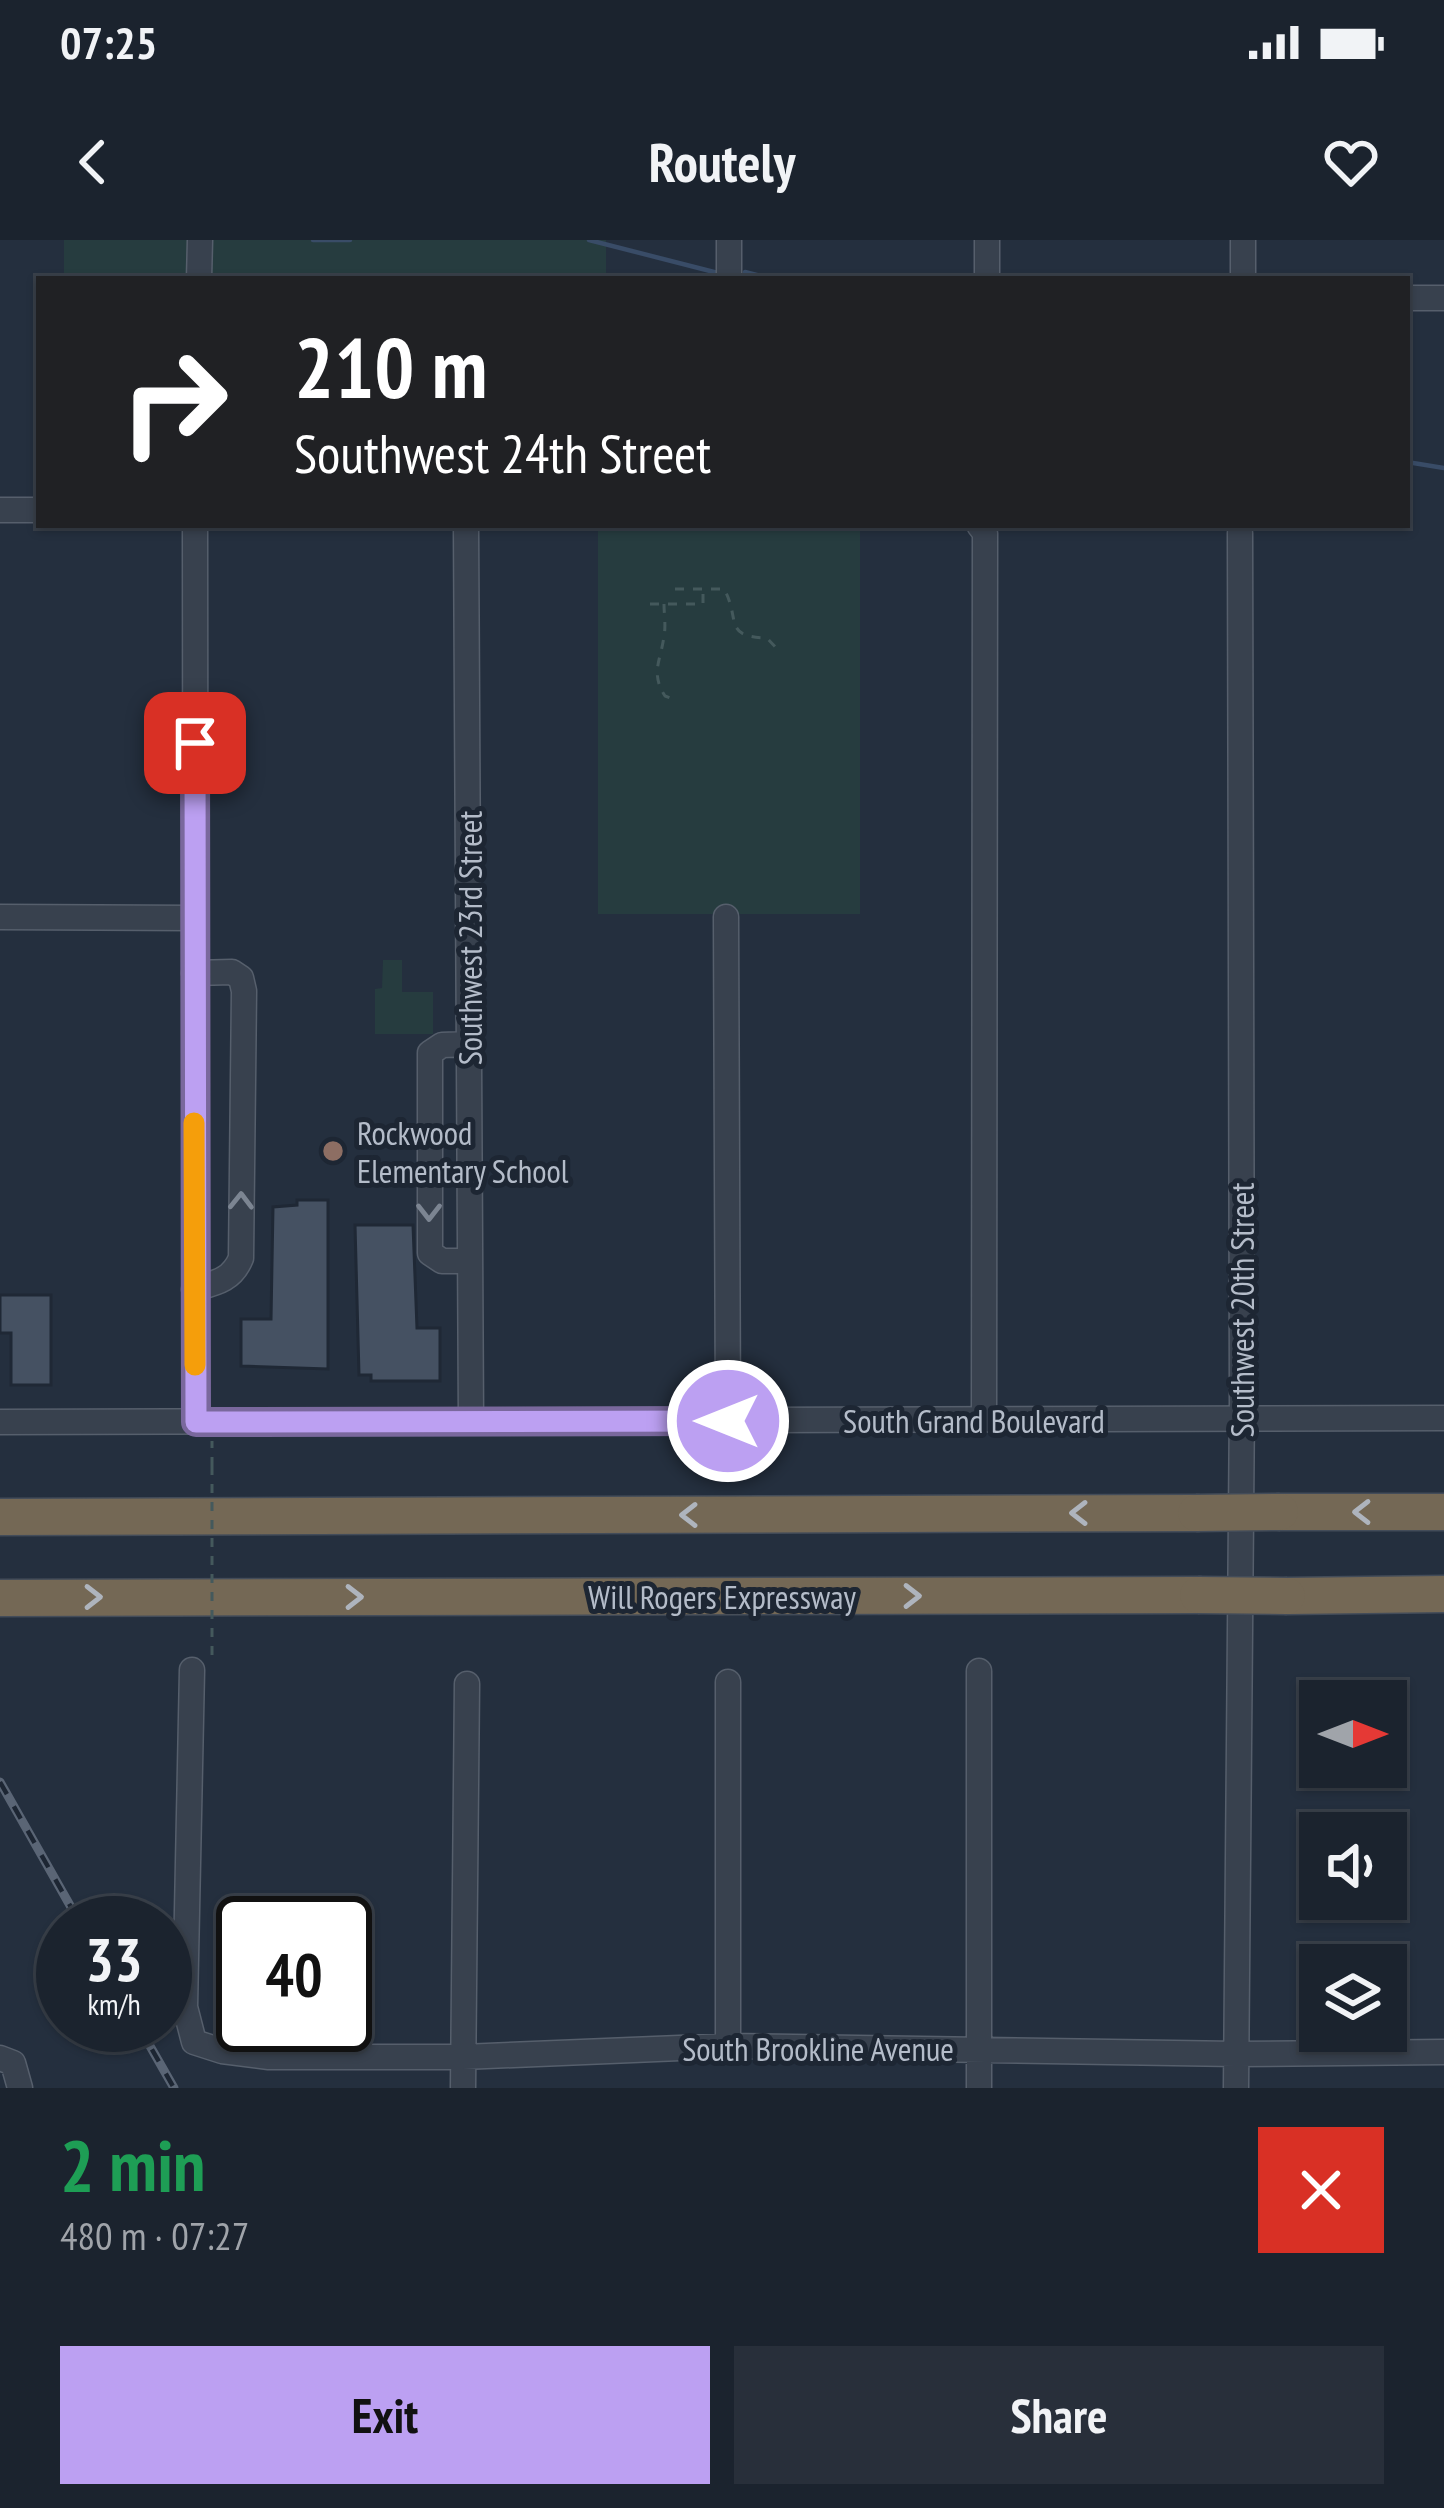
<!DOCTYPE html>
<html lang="en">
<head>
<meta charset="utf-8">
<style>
  body { margin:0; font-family:"PT Sans Narrow",sans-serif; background:#282f3a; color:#f1f3f6; height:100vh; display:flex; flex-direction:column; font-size:45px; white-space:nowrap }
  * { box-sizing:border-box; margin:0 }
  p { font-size:39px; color:#a0a4aa }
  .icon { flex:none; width:66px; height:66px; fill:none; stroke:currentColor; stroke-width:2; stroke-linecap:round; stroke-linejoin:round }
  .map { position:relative; height:1848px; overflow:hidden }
  .details { display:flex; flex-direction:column; background:#1b232e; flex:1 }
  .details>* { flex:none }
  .top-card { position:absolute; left:36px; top:36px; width:1374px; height:252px; border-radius:0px; box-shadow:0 3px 9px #0004,0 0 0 3px #39404a; background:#202124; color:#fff; overflow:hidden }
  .needle { width:78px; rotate:90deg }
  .buttons { position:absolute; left:1299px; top:1440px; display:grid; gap:24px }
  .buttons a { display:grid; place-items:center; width:108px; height:108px; border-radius:0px; background:#1b232e; box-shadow:0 3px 9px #0004,0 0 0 3px #39404a; font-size:60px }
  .speed { position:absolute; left:36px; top:1656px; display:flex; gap:24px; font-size:60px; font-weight:700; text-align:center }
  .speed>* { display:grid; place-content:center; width:156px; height:156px; border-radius:50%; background:#1b232e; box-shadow:0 3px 9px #0004,0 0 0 3px #39404a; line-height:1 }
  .speed small { font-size:30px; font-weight:400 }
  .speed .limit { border:6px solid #111; border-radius:18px; background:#fff; color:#111 }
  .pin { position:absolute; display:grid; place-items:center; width:102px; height:102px; color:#fff; margin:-51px; border-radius:24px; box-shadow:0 6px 18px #0006 }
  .me { position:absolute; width:132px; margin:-66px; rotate:270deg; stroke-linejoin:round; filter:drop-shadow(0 0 9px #0008) }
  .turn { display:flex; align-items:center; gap:42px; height:252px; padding:0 60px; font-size:54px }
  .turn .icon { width:156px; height:156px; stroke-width:2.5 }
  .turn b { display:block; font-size:84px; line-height:102px }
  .round { display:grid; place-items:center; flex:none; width:126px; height:126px; border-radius:0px; background:#282f3a }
  .overview { display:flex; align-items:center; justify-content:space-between; height:204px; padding:0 60px }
  h1 { font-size:72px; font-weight:600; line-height:90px; color:#1e9e55 }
  .button { display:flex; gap:24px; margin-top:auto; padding:24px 60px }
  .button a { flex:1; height:138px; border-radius:0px; background:#bca0f2; color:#111; font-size:48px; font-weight:600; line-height:138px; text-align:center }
  .button a+a { background:#282f3a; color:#f1f3f6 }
  .status { display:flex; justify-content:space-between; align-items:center; height:84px; padding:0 60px; background:#1b232e; direction:ltr }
  .status svg { height:33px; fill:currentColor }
  header { display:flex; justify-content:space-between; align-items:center; height:156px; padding:0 60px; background:#1b232e; font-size:54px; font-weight:600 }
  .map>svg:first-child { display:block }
  .green { fill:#263c3f }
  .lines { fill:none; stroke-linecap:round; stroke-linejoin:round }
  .stream { stroke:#394c67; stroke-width:4.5 }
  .building { fill:#455162; stroke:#1f2835; stroke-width:3 }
  .minor-casing { stroke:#565f6c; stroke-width:27 }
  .highway-casing { stroke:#434c59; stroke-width:39 }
  .path { stroke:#44595c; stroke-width:3; stroke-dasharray:9 9; stroke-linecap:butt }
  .minor { stroke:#38414e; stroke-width:24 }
  .highway { stroke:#746855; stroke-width:36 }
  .rail-casing { stroke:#5a6575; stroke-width:9 }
  .rail { stroke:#1d2633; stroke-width:4.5; stroke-dasharray:14; stroke-linecap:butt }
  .highway-bridge-casing { stroke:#434c59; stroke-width:39; stroke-linecap:butt }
  .path-bridge { stroke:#44595c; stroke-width:3; stroke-dasharray:9 9; stroke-linecap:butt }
  .highway-bridge { stroke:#746855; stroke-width:36 }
  .oneway { stroke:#7c8592 }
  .oneway2 { stroke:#aeb4bd }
  .route-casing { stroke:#7a689d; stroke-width:30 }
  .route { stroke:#bca0f2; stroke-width:21 }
  .slow { stroke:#f59e0b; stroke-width:21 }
  .education-dot { fill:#8d6e63; stroke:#1d2633; stroke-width:4.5 }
  .labels { text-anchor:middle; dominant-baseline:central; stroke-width:10; stroke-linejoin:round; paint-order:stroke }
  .street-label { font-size:33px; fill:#b4bcc9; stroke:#1d2633 }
  .poi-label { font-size:33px; fill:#b4bcc9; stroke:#1d2633; text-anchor:start }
</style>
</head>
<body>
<div class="status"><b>07:25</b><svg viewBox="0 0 49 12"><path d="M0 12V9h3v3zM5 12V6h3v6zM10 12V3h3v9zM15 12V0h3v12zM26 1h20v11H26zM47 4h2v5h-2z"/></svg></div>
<header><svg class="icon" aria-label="back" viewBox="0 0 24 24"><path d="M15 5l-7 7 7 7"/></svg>Routely<svg class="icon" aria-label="heart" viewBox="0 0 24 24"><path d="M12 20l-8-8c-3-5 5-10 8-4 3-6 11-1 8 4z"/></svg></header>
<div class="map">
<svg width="1444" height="1848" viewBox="0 0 1444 1848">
  <rect width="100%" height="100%" fill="#242f3e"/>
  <!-- green -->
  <path class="green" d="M64 0H606V37L64 39Z
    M598 285H860V674H598Z
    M383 720H402V752H433V794H375V749L382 748Z"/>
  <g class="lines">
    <!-- stream -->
    <path class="stream" d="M313 0H350
      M589 0 718 33
      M745 32 773 39
      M1407 222 1444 228"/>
  </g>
  <!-- building -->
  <path class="building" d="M297 960H328V1129L241 1126V1079H271L273 967 297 965Z
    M355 985H413L417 1088H440V1141H371V1135H359Z
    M0 1055H51V1145H11V1093H0Z"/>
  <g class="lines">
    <defs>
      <path id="minor" d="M987 0V39
        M199 39 200 0
        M729 39V0
        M1243 39V0
        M1407 58H1444
        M0 270H39
        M195 285 196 1182
        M466 285 471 1182
        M979 285 985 293 984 1179
        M0 677 194 678
        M726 677 728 1181
        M194 733 232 732 241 738 244 751 241 1018C232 1040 216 1043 194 1049
        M470 804 442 805 430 813V1013L442 1021H470
        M0 1182 1444 1178
        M192 1430 185 1767 194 1802 222 1811 269 1817H463L728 1806 1236 1814 1444 1812
        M979 1431V1848
        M728 1442V1806
        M0 1818 13 1823 20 1848
        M463 1848 467 1444
        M1236 1848 1242 1161 1240 293"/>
      <path id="highway" d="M1280 1272H1444
        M0 1277 1196 1273
        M1287 1356 1444 1354
        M0 1358 1198 1355"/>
    </defs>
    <!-- minor casing -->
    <use href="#minor" class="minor-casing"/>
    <!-- highway casing -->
    <use href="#highway" class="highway-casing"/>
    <!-- path -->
    <path class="path" d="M675 349H724C741 379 722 397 767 398L781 413
      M650 364H703V351
      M664 364C664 374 666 386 664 396 661 420 650 433 665 456L676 460
      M212 1226V1201"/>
    <!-- minor -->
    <use href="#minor" class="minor"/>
    <!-- highway -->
    <use href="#highway" class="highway"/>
    <defs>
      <path id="rail" d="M0 1542 80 1683
        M138 1785 174 1848"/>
    </defs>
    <!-- rail casing -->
    <use href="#rail" class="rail-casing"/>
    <!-- rail -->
    <use href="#rail" class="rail"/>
    <defs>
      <path id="highway-bridge" d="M1196 1273 1280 1272
        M1198 1355 1287 1356"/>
    </defs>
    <!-- highway-bridge casing -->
    <use href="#highway-bridge" class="highway-bridge-casing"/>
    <!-- path-bridge -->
    <path class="path-bridge" d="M212 1226V1417"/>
    <!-- highway-bridge -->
    <use href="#highway-bridge" class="highway-bridge"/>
  </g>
  <!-- one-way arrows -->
  <defs><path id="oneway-chevron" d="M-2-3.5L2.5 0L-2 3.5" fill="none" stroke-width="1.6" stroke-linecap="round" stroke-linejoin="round" transform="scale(3)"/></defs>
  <g class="oneway">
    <use href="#oneway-chevron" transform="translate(241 961) rotate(-89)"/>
    <use href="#oneway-chevron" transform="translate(429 972) rotate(90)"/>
  </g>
  <g class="oneway2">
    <use href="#oneway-chevron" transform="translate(1362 1272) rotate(-180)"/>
    <use href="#oneway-chevron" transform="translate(1079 1273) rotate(180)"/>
    <use href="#oneway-chevron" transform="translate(689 1275) rotate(180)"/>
    <use href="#oneway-chevron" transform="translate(912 1356)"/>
    <use href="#oneway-chevron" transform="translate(93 1357)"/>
    <use href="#oneway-chevron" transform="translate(354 1357)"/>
  </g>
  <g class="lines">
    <defs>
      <path id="route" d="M195 503 196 1182 728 1181"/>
    </defs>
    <!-- route casing -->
    <use href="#route" class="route-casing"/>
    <!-- route -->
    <use href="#route" class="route"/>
    <!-- slow -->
    <path class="slow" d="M194 883 195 1125"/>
  </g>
  <!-- markers -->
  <circle class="education-dot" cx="333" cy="911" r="12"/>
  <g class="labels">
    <!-- street labels -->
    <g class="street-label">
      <text transform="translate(469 698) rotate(-90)">Southwest 23rd Street</text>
      <text transform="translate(1241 1070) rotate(-90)">Southwest 20th Street</text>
      <text x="974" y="1180">South Grand Boulevard</text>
      <text x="722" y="1356">Will Rogers Expressway</text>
      <text x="818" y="1808">South Brookline Avenue</text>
    </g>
    <!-- poi labels -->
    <g class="poi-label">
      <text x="357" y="892">Rockwood<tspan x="357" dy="38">Elementary School</tspan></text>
    </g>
  </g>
</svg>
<div class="buttons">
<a><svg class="needle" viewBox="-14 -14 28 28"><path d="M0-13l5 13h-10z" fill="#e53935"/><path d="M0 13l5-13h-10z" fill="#a0a4aa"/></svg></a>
<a><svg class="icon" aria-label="sound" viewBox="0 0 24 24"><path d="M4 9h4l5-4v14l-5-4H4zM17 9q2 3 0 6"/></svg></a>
<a><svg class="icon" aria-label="layers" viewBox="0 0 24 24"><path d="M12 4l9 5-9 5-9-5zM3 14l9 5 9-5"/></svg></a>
</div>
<div class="speed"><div>33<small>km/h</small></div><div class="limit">40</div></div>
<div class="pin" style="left:195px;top:503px;background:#d93025"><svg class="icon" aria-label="arrive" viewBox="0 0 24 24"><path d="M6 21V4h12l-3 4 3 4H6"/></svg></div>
<svg class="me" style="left:728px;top:1181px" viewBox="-20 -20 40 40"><circle r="17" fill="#bca0f2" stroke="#fff" stroke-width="3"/><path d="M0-11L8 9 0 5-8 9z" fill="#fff"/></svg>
<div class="top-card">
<div class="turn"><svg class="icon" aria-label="right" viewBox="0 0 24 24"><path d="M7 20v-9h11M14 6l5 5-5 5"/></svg><div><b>210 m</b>Southwest 24th Street</div></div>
</div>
</div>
<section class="details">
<div class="overview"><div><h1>2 min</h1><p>480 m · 07:27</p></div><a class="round" style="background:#d93025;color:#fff"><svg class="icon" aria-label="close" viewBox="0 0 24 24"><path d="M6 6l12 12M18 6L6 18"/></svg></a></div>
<div class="button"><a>Exit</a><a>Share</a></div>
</section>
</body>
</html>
